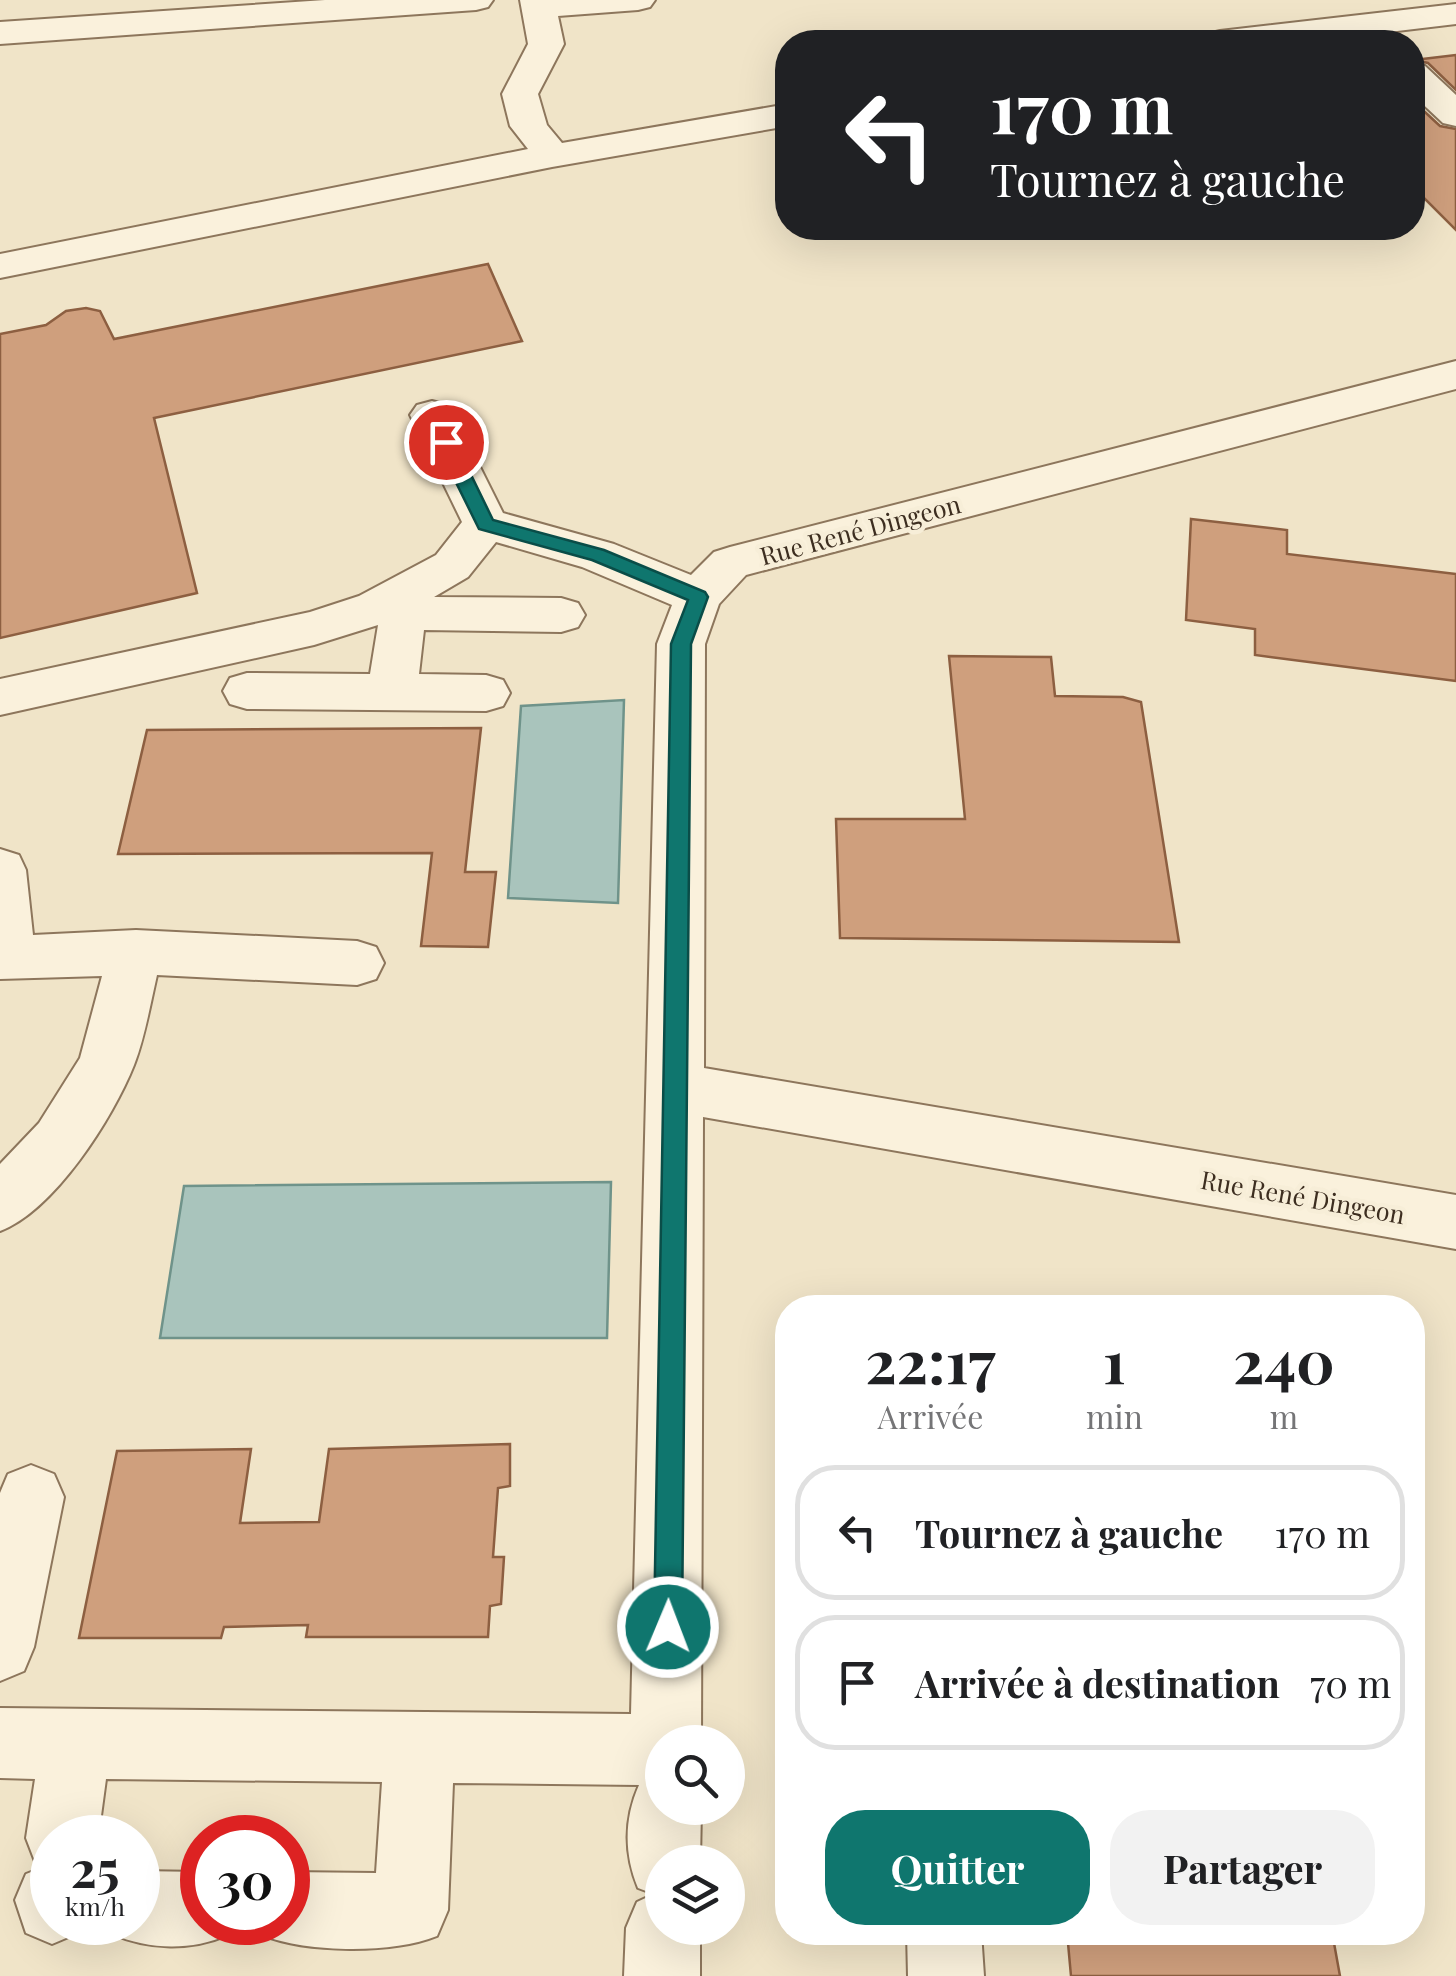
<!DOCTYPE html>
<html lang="fr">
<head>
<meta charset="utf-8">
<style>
  body { margin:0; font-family:"Playfair Display",serif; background:#f2f2f2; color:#202124; height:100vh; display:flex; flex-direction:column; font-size:38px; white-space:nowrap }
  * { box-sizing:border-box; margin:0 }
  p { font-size:32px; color:#757577 }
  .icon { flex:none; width:55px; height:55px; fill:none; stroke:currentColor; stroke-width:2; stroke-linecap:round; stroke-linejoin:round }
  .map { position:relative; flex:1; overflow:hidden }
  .side { position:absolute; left:775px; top:1295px; width:650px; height:650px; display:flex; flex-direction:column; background:#fff; border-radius:40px; box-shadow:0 10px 40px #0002 }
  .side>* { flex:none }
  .top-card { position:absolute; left:775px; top:30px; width:650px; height:210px; border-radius:40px; box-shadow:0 10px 40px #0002; background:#202124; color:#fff; overflow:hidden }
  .tools { position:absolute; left:645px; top:1725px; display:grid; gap:20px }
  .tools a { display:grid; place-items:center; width:100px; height:100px; border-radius:50%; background:#fff; box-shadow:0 10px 40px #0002; font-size:50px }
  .speed { position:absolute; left:30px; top:1815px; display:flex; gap:20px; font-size:50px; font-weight:700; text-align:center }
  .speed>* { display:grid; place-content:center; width:130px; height:130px; border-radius:50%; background:#fff; box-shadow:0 10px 40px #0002; line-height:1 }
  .speed small { font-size:25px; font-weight:400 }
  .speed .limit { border:15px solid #d22; background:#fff; color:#111 }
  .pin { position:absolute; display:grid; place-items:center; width:85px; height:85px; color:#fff; margin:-42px; border:5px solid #fff; border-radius:50%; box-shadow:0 2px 10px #0007 }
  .me { position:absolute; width:110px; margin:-55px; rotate:1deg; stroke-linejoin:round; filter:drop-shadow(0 0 8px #0008) }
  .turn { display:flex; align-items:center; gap:35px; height:210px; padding:0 50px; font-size:45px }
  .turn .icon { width:130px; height:130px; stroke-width:2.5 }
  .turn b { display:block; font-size:70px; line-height:85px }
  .eta { display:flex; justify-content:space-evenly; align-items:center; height:170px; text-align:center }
  .eta b { font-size:60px; font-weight:700; line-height:70px }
  .primary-button { display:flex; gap:20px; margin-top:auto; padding:20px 50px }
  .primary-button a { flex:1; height:115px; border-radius:40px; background:#0f766e; color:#fff; font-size:40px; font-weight:700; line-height:115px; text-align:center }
  .primary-button a+a { background:#f2f2f2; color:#202124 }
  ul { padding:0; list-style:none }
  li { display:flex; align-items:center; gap:30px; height:135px; margin:0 20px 15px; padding:0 30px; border:5px solid #e0e0e0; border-radius:40px }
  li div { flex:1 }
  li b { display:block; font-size:38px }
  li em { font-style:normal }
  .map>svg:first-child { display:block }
  .water { fill:#a9c4bc; stroke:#6f938a; stroke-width:2.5 }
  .building { fill:#cf9f7d; stroke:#8d5f41; stroke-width:2.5 }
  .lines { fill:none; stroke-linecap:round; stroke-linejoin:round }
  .minor-casing { stroke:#8d765c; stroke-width:4 }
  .minor { fill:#faf1dc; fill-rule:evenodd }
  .route { fill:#0f766e; stroke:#0a4d48; stroke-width:2.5 }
  .labels { text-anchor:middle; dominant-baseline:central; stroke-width:9; stroke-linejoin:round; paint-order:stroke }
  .street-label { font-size:25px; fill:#3d2e20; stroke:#f7eed8 }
</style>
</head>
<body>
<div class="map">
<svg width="1456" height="1976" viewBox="0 0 1456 1976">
  <rect width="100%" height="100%" fill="#f0e4c8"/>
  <!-- water -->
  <path class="water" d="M624 700 618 903 508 898 521 706Z
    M611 1182 607 1338H160L184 1186Z"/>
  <!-- building -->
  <path class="building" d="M1456 55V90L1428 63 1414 60Z
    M1412 100 1440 126 1456 129V230L1412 186Z
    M488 264 522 341 154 418 197 593 0 638V334L46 325 66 311 86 308 100 311 114 339Z
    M1191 519 1287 530V554L1456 574V681L1255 655V629L1186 620Z
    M949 656 1051 657 1055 696 1123 697 1141 702 1179 942 840 938 836 819H965Z
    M481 728 465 872H496L488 947 421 946 432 853 118 854 147 730Z
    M510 1444V1486L498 1488 493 1557H504L501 1604 490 1606 488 1637H306L308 1625 224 1627 221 1638H79L117 1451 251 1449 240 1523 319 1522 329 1449Z
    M1067 1932H1332L1340 1976H1071Z"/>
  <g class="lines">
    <defs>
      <path id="minor" d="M325 0H493L488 7 476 10 0 44V22Z
        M520 0H655L650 7 638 10 558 16 564 44 538 94 547 125 562 143 788 104V126L552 167 0 278V254L528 149 510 126 502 94 528 44Z
        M1456 4V24L1305 42H1202L1207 34 1220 31Z
        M1412 63 1425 66 1456 95V126L1443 123 1412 94Z
        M1456 361V389L746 575 719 604 705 644 704 1068 1456 1195V1249L703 1117 701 1742H662V1808H701L700 1862H662V1928H700V1976H624L626 1928 637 1902 654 1894 638 1888C624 1854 624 1819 639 1785L453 1783 448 1910 437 1936C393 1954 306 1953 262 1935L257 1922H288V1872L376 1873 382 1782 106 1779 98 1838H52V1922H83L78 1933 52 1944 26 1933 15 1900 26 1874 44 1867 36 1864 26 1838 35 1779 0 1778V1708L631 1714 657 644 672 605 582 567 496 542 468 577 434 597 561 598 578 603 585 615 578 627 561 632 424 630 419 674 486 675 503 680 510 693 503 706 486 711 247 709 230 704 223 691 230 678 247 673 370 674 378 625 314 645 0 715V679L310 612 359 596 436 555 462 522 410 415 417 405 432 401 447 405 454 415 503 513 614 544 691 575 714 552 730 547Z
        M0 849 19 855 26 870 33 935 136 930 357 941 376 947 384 963 376 979 357 985 157 975C150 1005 145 1037 134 1065 113 1118 54 1211 0 1231V1164L39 1123 80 1058 102 976 0 979Z
        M31 1465 54 1474 64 1497 34 1647 24 1671 0 1681V1493L8 1474Z
        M138 1871 202 1872V1922H233L228 1935C191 1951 149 1950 112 1934L107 1922H138Z
        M907 1932H981L984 1976H908Z"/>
    </defs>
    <!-- minor casing -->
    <use href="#minor" class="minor-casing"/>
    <!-- minor -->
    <use href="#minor" class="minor"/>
  </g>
  <!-- route -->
  <path class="route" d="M446 437 455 442 493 520 604 550 705 592 708 597 691 644 682 1627 678 1637 668 1641 658 1637 654 1627 671 644 688 600 592 560 479 529 436 442Z"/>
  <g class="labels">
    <!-- street labels -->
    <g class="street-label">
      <text transform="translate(860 529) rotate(-15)">Rue René Dingeon</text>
      <text transform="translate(1303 1196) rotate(10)">Rue René Dingeon</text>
    </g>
  </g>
</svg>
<div class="tools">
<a><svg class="icon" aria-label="search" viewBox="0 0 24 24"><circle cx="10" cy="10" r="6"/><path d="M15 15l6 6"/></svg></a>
<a><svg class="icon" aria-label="layers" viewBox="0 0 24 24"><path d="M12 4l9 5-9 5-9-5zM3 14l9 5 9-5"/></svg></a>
</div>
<div class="speed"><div>25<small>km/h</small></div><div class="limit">30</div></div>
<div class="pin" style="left:446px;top:442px;background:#d93025"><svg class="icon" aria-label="arrive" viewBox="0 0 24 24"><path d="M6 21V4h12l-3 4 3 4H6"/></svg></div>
<svg class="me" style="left:668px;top:1627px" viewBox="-20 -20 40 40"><circle r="17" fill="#0f766e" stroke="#fff" stroke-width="3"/><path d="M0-11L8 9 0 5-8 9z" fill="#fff"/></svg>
<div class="top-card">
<div class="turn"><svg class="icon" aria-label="left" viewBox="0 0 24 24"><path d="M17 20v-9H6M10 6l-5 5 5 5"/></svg><div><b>170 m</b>Tournez à gauche</div></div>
</div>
<section class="side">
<div class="eta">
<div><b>22:17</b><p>Arrivée</p></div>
<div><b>1</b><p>min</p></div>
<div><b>240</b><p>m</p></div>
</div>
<ul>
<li><svg class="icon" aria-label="left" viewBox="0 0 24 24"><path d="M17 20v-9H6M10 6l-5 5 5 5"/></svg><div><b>Tournez à gauche</b></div><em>170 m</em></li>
<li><svg class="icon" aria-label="arrive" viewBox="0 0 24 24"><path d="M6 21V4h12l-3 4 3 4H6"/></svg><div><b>Arrivée à destination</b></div><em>70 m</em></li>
</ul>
<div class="primary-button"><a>Quitter</a><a>Partager</a></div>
</section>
</div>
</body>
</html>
